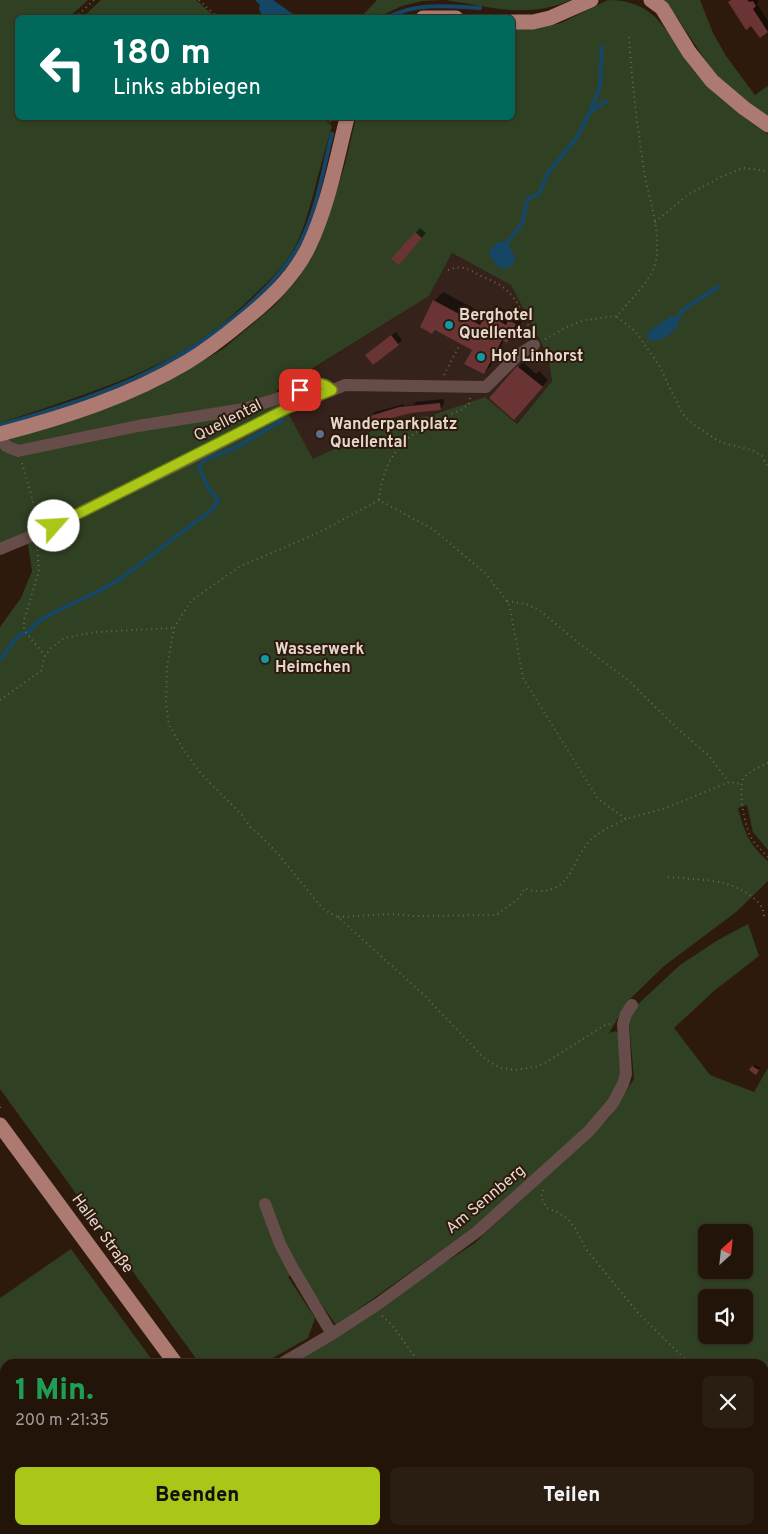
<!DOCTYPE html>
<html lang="de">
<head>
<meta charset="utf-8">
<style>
  body { margin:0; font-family:Overpass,sans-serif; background:#2a1d12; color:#f1f3f6; height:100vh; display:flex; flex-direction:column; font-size:19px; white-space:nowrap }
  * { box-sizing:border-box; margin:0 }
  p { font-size:16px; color:#a29e9c }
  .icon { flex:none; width:28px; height:28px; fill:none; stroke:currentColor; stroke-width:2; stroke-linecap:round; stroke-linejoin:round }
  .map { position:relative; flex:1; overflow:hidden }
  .side { position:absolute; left:0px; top:1359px; width:769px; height:176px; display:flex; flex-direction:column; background:#221409; border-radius:15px 15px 0 0; box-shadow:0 1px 4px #0004,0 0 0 1px #3f332a }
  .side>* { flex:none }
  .top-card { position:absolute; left:15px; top:15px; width:500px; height:105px; border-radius:8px; box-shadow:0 1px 4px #0004,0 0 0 1px #3f332a; background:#00695c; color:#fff; overflow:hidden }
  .needle { width:32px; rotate:27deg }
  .buttons { position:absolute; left:698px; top:1224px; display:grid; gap:10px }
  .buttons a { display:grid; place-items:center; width:55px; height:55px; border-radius:8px; background:#221409; box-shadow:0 1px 4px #0004,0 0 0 1px #3f332a; font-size:25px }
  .pin { position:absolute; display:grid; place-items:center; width:42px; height:42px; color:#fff; margin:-21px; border-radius:10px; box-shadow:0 2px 8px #0006 }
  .me { position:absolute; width:55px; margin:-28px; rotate:64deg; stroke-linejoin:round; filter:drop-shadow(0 0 4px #0008) }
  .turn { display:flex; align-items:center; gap:18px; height:105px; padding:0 15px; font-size:22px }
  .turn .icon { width:65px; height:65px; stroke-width:2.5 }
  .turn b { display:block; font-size:35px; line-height:42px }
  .round { display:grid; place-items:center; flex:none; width:52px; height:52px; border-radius:8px; background:#2a1d12 }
  .headline { display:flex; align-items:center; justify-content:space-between; height:85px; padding:0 15px }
  h1 { font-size:30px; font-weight:800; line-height:38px; color:#1e9e55 }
  .cta { display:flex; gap:10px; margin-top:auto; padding:10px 15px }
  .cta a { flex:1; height:58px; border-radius:8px; background:#aac718; color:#111; font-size:20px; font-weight:800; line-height:58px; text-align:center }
  .cta a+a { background:#2a1d12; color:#f1f3f6 }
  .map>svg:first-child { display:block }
  .commercial { fill:#34221b }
  .green { fill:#304123; fill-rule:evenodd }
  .water { fill:#164666 }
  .shadow { fill:#0007 }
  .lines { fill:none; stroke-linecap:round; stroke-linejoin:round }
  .stream { stroke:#164666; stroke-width:4 }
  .building { fill:#693433 }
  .path { stroke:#736155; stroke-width:2; stroke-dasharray:1 4; stroke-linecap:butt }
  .minor { stroke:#664d49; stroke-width:12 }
  .major { stroke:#ac7a71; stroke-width:15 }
  .route-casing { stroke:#6e8110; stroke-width:12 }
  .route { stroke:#aac718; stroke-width:9 }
  .culture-dot { fill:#0f9aa8; stroke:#2e1a0c; stroke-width:2 }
  .service-dot { fill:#5c6f8a; stroke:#2e1a0c; stroke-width:2 }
  .labels { text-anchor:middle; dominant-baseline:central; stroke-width:4; stroke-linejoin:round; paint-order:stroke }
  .poi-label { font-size:16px; font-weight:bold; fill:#e6d8cf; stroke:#2e1a0c; text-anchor:start }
  .street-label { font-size:16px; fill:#e6d8cf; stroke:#2e1a0c }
</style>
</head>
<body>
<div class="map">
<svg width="768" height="1534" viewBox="0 0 768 1534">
  <rect width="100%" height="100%" fill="#2e1a0c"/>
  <!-- commercial -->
  <path class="commercial" d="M452 253 511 285 548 356 552 381 516 424 485 397 432 415 384 425 313 460 276 392 429 296Z"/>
  <!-- green -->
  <path class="green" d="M0 0H88L69 17 18 18V118H323L332 126C326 148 319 170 314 192 308 212 303 234 292 252 282 270 266 283 252 297 239 309 226 322 212 332 154 375 68 400 0 423Z
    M101 0H196L215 17H83Z
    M377 0H442L422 1 402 6 378 17H361Z
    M446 0H571C528 19 490 7 446 0Z
    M608 0C667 0 671 50 706 84 724 103 746 119 768 134V850L753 832 747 805 738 808C744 831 749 845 768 861V881L736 912 664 966 629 1000 609 1033 616 1031 620 1034 622 1075 611 1100 596 1120 474 1227 336 1325 298 1271 288 1277 315 1318 308 1338 262 1364H200L0 1089V627L21 598 32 571 28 544 0 543V441L89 414 159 386 223 349 274 306 298 279 314 253 325 227 345 164 356 118H512L513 29H536L561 23ZM452 253 511 285 548 356 552 381 517 424 485 397 432 415 384 425 313 459 276 391 429 296Z
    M661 0H700L713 33 726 56 755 95 768 86V118L716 76 676 16Z
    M748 924 759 956 715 990 674 1028 710 1075 754 1092 768 1068V1420L764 1427V1364H290L475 1243 609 1118 634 1079 629 1022 634 1008 680 965 718 940ZM706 1232H744V1270H706ZM706 1298H744V1335H706Z
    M71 1249 155 1364H5V1530H278L280 1534H0V1298Z
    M321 1530H569L572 1534H324Z
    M623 1530H729L733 1534H619Z"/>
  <!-- water -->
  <path class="water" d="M255 0H273L297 17H263L259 9 260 5Z
    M498 242H507L516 259 510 267 502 269 494 262 488 252Z
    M672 316 679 321C677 331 662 342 651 341L647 336 650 330Z"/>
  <!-- shadow -->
  <path class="shadow" d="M732 0H759L757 4 768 21V31L760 36Z
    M420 228 426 233 403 259 393 258Z
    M443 292 486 315 496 305 515 316 518 312 525 315 516 332 507 341 504 340 491 366 484 373 473 350 434 301Z
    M396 332 402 340 398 344 371 351Z
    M523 362 536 374 539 371 548 380 521 411 491 398Z
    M444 399V404L440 409 371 416 375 412 404 404V406L413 405 416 402Z
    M755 1065 760 1068 758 1071 751 1070Z
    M764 1445H768V1463L764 1469Z"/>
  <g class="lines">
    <!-- stream -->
    <path class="stream" d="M387 18C415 2 449 6 480 8
      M590 112 606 101
      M505 246 522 223 528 199 539 194 549 171 576 139 590 112 600 87 602 47
      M677 318 684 309 718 287
      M0 425C96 398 185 367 258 296 274 280 290 263 300 243 317 210 323 170 332 134
      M0 660 14 641 21 634 29 632 37 622 55 612 99 591 120 579 214 508 218 500 209 489 199 468 204 460 237 447 283 420"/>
  </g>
  <!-- building -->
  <path class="building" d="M731 0H747L750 2 753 1 756 6 753 9 768 32 760 38 751 26 746 30 728 2Z
    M415 232 422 238 399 265 391 259Z
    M433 300 480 325 486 314 506 325 508 320 516 324 507 343 502 340 484 374 464 364 472 350 435 330 432 334 420 327Z
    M391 335 399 345 373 365 365 355Z
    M517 366 543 387 514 420 489 398Z
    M440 403 441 410 411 413 372 423 370 416 399 407Z
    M263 653 271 657 267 665 259 662Z
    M752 1066 759 1070 756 1075 749 1070Z
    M764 1449 768 1451V1460L764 1469Z"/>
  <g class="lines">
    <!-- path -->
    <path class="path" d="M199 0 218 18
      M75 18 94 0
      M326 118 332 123
      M655 222 689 194 721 177 743 168 768 171
      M448 270C462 264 470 270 483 277 490 280 498 283 504 288 517 298 527 319 531 334
      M617 317 635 331 659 365 682 413 689 421 718 441 727 444 752 450 762 456 768 467
      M545 339 569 326 585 320 617 316C628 302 653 279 656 261 661 230 649 200 644 170 637 126 632 82 629 37
      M444 375 460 344
      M470 398 469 404 461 410C414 429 385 445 379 500L434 530 486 574 507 601 510 608 523 678 598 799 626 819 666 808 729 782 741 784
      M22 463 38 519
      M379 500 318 533 239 567 191 601 174 628 167 667 166 704 169 725 183 749 202 775 242 815 250 827 260 835 278 854 323 909 338 917 425 996 486 1060 501 1068 514 1070 535 1067 545 1063 605 1025 610 1024
      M37 545 39 571 24 620V630L45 656
      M507 601 526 604 539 610 581 645 629 681 676 727 709 756 728 781
      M0 700 41 671 45 656 51 648 64 638 95 632 174 628
      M768 763C760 767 750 770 744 778 737 787 745 825 750 836 755 844 761 850 768 857
      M668 877C687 879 710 879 727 884 740 888 764 900 764 916
      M338 917 392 914 413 916 496 915 517 900 525 888C530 891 534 891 540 891 571 890 571 864 587 844 597 832 612 826 626 819
      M0 1107 3 1111
      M543 1190 541 1197 547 1208 557 1212 568 1219 575 1228 586 1249 639 1314 690 1364
      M382 1316 392 1325 420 1364
      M0 1502 5 1500
      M558 1530 561 1534
      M18 1534 23 1530"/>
    <!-- minor -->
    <path class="minor" d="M0 437 6 446 18 451 138 426 244 409 283 397 317 383 326 385 332 390
      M0 549 36 534 193 457 288 408 345 385 486 387 518 355 534 345
      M265 1204 280 1244 292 1267 332 1334
      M281 1364 332 1334 378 1304 478 1231 589 1131 613 1103 623 1084 626 1074 623 1024 626 1014 632 1005
      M764 1439 768 1441
      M615 1534 619 1530"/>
    <!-- major -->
    <path class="major" d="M651 0 662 8 689 52 712 81 744 108 768 125
      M423 18H456
      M512 22H533L550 18 591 0
      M0 434C65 417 130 396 187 362 207 350 225 336 243 321 268 301 293 278 308 248 328 207 336 161 347 118
      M0 1125 176 1364
      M298 1530 301 1534"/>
  </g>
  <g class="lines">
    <defs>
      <path id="route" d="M54 526 288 408 332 390C320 379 314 385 300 390"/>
    </defs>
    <!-- route casing -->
    <use href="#route" class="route-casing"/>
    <!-- route -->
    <use href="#route" class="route"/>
  </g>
  <!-- markers -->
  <g class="culture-dot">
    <circle cx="449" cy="325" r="5"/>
    <circle cx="481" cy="357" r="5"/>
    <circle cx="265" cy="659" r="5"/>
  </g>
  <circle class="service-dot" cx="320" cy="434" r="5"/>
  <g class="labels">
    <!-- poi labels -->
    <g class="poi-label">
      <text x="459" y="316">Berghotel<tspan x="459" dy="18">Quellental</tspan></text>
      <text x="491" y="357">Hof Linhorst</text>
      <text x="330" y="425">Wanderparkplatz<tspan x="330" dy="18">Quellental</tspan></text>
      <text x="275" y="650">Wasserwerk<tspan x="275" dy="18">Heimchen</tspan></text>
    </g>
    <!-- street labels -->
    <g class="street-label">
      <text transform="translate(228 421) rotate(-27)">Quellental</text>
      <text transform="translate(486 1200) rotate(-40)">Am Sennberg</text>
      <text transform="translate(102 1234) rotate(54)">Haller Straße</text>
    </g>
  </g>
</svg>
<div class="buttons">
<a><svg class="needle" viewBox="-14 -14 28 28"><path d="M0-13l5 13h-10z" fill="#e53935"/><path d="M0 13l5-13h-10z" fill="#a29e9c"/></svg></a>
<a><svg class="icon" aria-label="sound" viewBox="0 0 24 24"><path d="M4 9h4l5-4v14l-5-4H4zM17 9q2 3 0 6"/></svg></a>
</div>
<div class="pin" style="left:300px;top:390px;background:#d93025"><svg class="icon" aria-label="arrive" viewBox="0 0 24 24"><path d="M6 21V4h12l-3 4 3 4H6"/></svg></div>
<svg class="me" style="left:54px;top:526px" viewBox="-20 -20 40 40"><circle r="19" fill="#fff"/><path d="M0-13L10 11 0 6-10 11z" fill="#aac718"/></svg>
<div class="top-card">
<div class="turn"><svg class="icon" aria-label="left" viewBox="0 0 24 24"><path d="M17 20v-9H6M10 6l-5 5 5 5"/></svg><div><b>180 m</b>Links abbiegen</div></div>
</div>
<section class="side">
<div class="headline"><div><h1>1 Min.</h1><p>200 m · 21:35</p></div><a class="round"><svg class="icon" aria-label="close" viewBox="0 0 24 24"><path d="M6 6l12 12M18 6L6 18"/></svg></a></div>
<div class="cta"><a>Beenden</a><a>Teilen</a></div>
</section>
</div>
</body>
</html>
